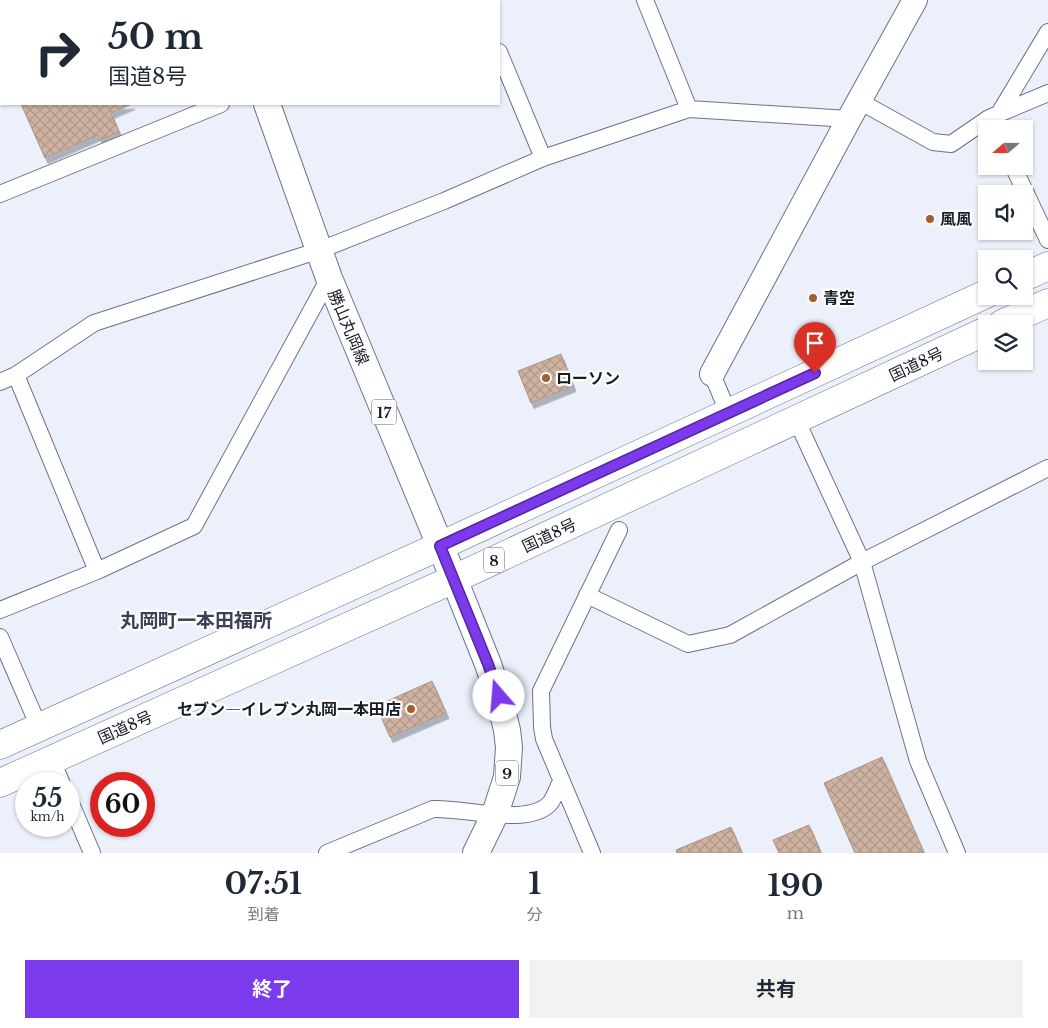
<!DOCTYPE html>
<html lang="ja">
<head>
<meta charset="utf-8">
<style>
  body { margin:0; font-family:"Libre Baskerville","Noto Sans JP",serif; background:#f2f2f3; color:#1f2937; height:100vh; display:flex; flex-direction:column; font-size:19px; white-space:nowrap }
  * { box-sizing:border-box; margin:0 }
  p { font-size:16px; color:#747a83 }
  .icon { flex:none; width:28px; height:28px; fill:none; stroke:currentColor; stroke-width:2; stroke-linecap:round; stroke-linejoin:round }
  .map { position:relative; height:853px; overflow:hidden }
  .panel { display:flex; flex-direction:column; background:#fff; flex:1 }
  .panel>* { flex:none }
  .banner { position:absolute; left:0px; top:0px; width:500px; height:105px; box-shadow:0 1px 4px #0004; background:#fff; color:#1f2937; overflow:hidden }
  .needle { width:32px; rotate:250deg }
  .controls { position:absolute; left:978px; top:120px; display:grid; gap:10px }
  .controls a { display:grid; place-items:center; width:55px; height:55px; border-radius:0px; background:#fff; box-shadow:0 1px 4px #0004; font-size:25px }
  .speed { position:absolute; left:15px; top:772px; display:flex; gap:10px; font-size:25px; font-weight:700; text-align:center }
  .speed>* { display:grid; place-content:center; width:65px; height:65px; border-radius:50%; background:#fff; box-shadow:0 1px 4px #0004; line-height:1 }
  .speed small { font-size:12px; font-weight:400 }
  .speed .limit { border:8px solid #d22; background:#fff; color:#111 }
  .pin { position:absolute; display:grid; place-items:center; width:42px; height:42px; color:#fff; margin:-51px -21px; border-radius:50% 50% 50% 0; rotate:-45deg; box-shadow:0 0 5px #0007 }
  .pin .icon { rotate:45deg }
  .me { position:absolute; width:55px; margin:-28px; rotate:342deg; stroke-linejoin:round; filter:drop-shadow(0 0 4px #0008) }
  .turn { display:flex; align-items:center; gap:18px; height:105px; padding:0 25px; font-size:22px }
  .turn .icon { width:65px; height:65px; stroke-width:2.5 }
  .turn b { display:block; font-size:35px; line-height:42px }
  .eta { display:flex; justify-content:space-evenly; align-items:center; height:85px; text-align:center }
  .eta b { font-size:30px; font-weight:700; line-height:35px }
  .action { display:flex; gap:10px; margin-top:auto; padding:10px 25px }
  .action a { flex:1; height:58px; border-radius:0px; background:#7c3aed; color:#fff; font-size:20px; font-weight:700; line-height:58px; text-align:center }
  .action a+a { background:#f2f2f3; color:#1f2937 }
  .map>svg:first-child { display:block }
  .building { fill:url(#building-cross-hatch); stroke:#af9584; filter:url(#shadow) }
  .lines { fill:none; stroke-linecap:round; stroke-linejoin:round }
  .street-casing { stroke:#69748c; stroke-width:18 }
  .secondary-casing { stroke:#69748c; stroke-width:26 }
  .primary-casing { stroke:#69748c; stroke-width:28 }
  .highway-casing { stroke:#69748c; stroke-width:29 }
  .street { stroke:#fff; stroke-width:16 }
  .secondary { stroke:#fff; stroke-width:24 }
  .primary { stroke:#fff; stroke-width:26 }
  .highway { stroke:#fff; stroke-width:28 }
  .route-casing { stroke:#51269a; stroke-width:12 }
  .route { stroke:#7c3aed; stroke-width:9 }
  .poi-dot { fill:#a25f2d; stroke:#fdfdfd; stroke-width:2 }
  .labels { text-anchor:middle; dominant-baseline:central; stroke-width:4.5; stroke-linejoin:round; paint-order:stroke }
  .shield { fill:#fdfdfd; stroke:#5d6067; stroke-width:1 }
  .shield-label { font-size:15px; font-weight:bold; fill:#191d27 }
  .poi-label { font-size:16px; font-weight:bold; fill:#191d27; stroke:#fdfdfd; text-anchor:start }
  .street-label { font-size:16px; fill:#191d27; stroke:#fdfdfd }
  .quarter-label { font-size:19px; font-weight:bold; fill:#384157; stroke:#fdfdfd }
</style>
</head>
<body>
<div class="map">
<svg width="1048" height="853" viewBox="0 0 1048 853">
  <defs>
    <pattern id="building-cross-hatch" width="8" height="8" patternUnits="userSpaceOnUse" patternTransform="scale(1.25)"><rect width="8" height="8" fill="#ceb2a1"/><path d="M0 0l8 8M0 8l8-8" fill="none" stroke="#b0998b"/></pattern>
    <filter id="shadow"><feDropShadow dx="3" dy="5.5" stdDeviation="0" flood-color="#0004"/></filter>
  </defs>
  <rect width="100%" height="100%" fill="#ebf0fb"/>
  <!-- building -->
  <path class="building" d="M21 104H132L111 113 119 132 100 140 98 135 45 158Z
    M561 354 573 386 531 403 518 371Z
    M432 681 446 713 390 737 376 706Z
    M882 757 924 853H855L824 783Z
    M809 825 821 853H779L773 840Z
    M731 827 742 853H677L676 850Z"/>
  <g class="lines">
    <defs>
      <path id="street" d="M477 0 478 1
        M645 0 689 109
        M381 1 384 0
        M499 52 543 158
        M859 101 933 142 951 144 989 118 1048 93
        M1000 112 1048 32
        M1013 166 1048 240
        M0 194 221 104
        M712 374 728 412
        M16 375 97 571
        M0 382 16 375 94 323 320 250 444 201 543 158 689 109 849 119
        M796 419 862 562 918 761 957 853
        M587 595 688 644 730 635 862 562 1048 468
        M0 610 97 571 194 526 329 278
        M0 637 39 727
        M52 760 62 784
        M69 799 92 853
        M327 853 433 809C462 807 531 828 551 802 555 796 558 787 561 781
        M592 853 544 739 542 727 541 691 619 530"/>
      <path id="secondary" d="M712 374 849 119 915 0"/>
      <path id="primary" d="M230 0V1
        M267 104 329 278 454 579 488 664 499 697 507 730 509 747 507 777 495 814 476 853"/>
      <path id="highway" d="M1024 277 1048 266
        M1002 324 1048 303
        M0 745 440 546 986 294
        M0 783 454 579 986 331"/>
    </defs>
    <!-- street casing -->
    <use href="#street" class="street-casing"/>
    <!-- secondary casing -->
    <use href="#secondary" class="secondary-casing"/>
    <!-- primary casing -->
    <use href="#primary" class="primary-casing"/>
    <!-- highway casing -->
    <use href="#highway" class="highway-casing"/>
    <!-- street -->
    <use href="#street" class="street"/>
    <!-- secondary -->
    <use href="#secondary" class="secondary"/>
    <!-- primary -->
    <use href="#primary" class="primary"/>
    <!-- highway -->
    <use href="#highway" class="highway"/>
  </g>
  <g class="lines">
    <defs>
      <path id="route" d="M499 696 488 664 440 546 815 373"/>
    </defs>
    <!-- route casing -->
    <use href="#route" class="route-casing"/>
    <!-- route -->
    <use href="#route" class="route"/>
  </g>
  <!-- markers -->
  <g class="poi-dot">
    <circle cx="930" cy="219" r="5"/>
    <circle cx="813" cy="298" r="5"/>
    <circle cx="546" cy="378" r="5"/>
    <circle cx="411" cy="709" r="5"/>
  </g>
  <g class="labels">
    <!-- shield labels -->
    <g class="shield">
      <rect x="371.5" y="399.5" width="25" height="25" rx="4"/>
      <rect x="484" y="547.5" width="20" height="25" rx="4"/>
      <rect x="496" y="760.5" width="22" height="25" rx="4"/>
    </g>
    <g class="shield-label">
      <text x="384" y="412">17</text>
      <text x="494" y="560">8</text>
      <text x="507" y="773">9</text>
    </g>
    <!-- poi labels -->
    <g class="poi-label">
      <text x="940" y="219">風風</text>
      <text x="823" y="298">青空</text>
      <text x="556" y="378">ローソン</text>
      <text x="401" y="709" text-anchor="end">セブン―イレブン丸岡一本田店</text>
    </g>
    <!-- street labels -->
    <g class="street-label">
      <text transform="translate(349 327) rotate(67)">勝山丸岡線</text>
      <text transform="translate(916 364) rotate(-25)">国道8号</text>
      <text transform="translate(549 535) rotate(-25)">国道8号</text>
      <text transform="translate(125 727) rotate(-24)">国道8号</text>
    </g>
    <!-- quarter labels -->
    <g class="quarter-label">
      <text x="196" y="620">丸岡町一本田福所</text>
    </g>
  </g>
</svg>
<div class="controls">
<a><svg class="needle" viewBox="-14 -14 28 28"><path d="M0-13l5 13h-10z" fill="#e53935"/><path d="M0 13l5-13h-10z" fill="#747a83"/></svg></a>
<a><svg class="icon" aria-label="sound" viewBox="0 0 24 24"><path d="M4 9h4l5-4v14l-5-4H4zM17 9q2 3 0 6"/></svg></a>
<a><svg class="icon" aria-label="search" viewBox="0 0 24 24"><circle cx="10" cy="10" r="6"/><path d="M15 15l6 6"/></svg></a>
<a><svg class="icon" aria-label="layers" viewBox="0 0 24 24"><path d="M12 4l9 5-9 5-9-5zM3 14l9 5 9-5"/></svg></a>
</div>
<div class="speed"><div>55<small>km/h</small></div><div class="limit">60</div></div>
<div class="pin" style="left:815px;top:373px;background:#d93025"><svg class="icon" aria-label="arrive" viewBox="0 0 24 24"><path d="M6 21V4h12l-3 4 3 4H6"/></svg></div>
<svg class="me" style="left:499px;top:696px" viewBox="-20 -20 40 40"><circle r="19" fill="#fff"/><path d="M0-13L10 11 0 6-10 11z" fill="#7c3aed"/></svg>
<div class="banner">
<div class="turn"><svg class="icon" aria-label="right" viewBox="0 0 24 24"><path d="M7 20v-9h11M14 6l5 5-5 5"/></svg><div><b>50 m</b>国道8号</div></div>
</div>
</div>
<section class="panel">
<div class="eta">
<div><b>07:51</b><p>到着</p></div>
<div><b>1</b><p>分</p></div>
<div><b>190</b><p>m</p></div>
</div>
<div class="action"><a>終了</a><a>共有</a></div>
</section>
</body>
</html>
